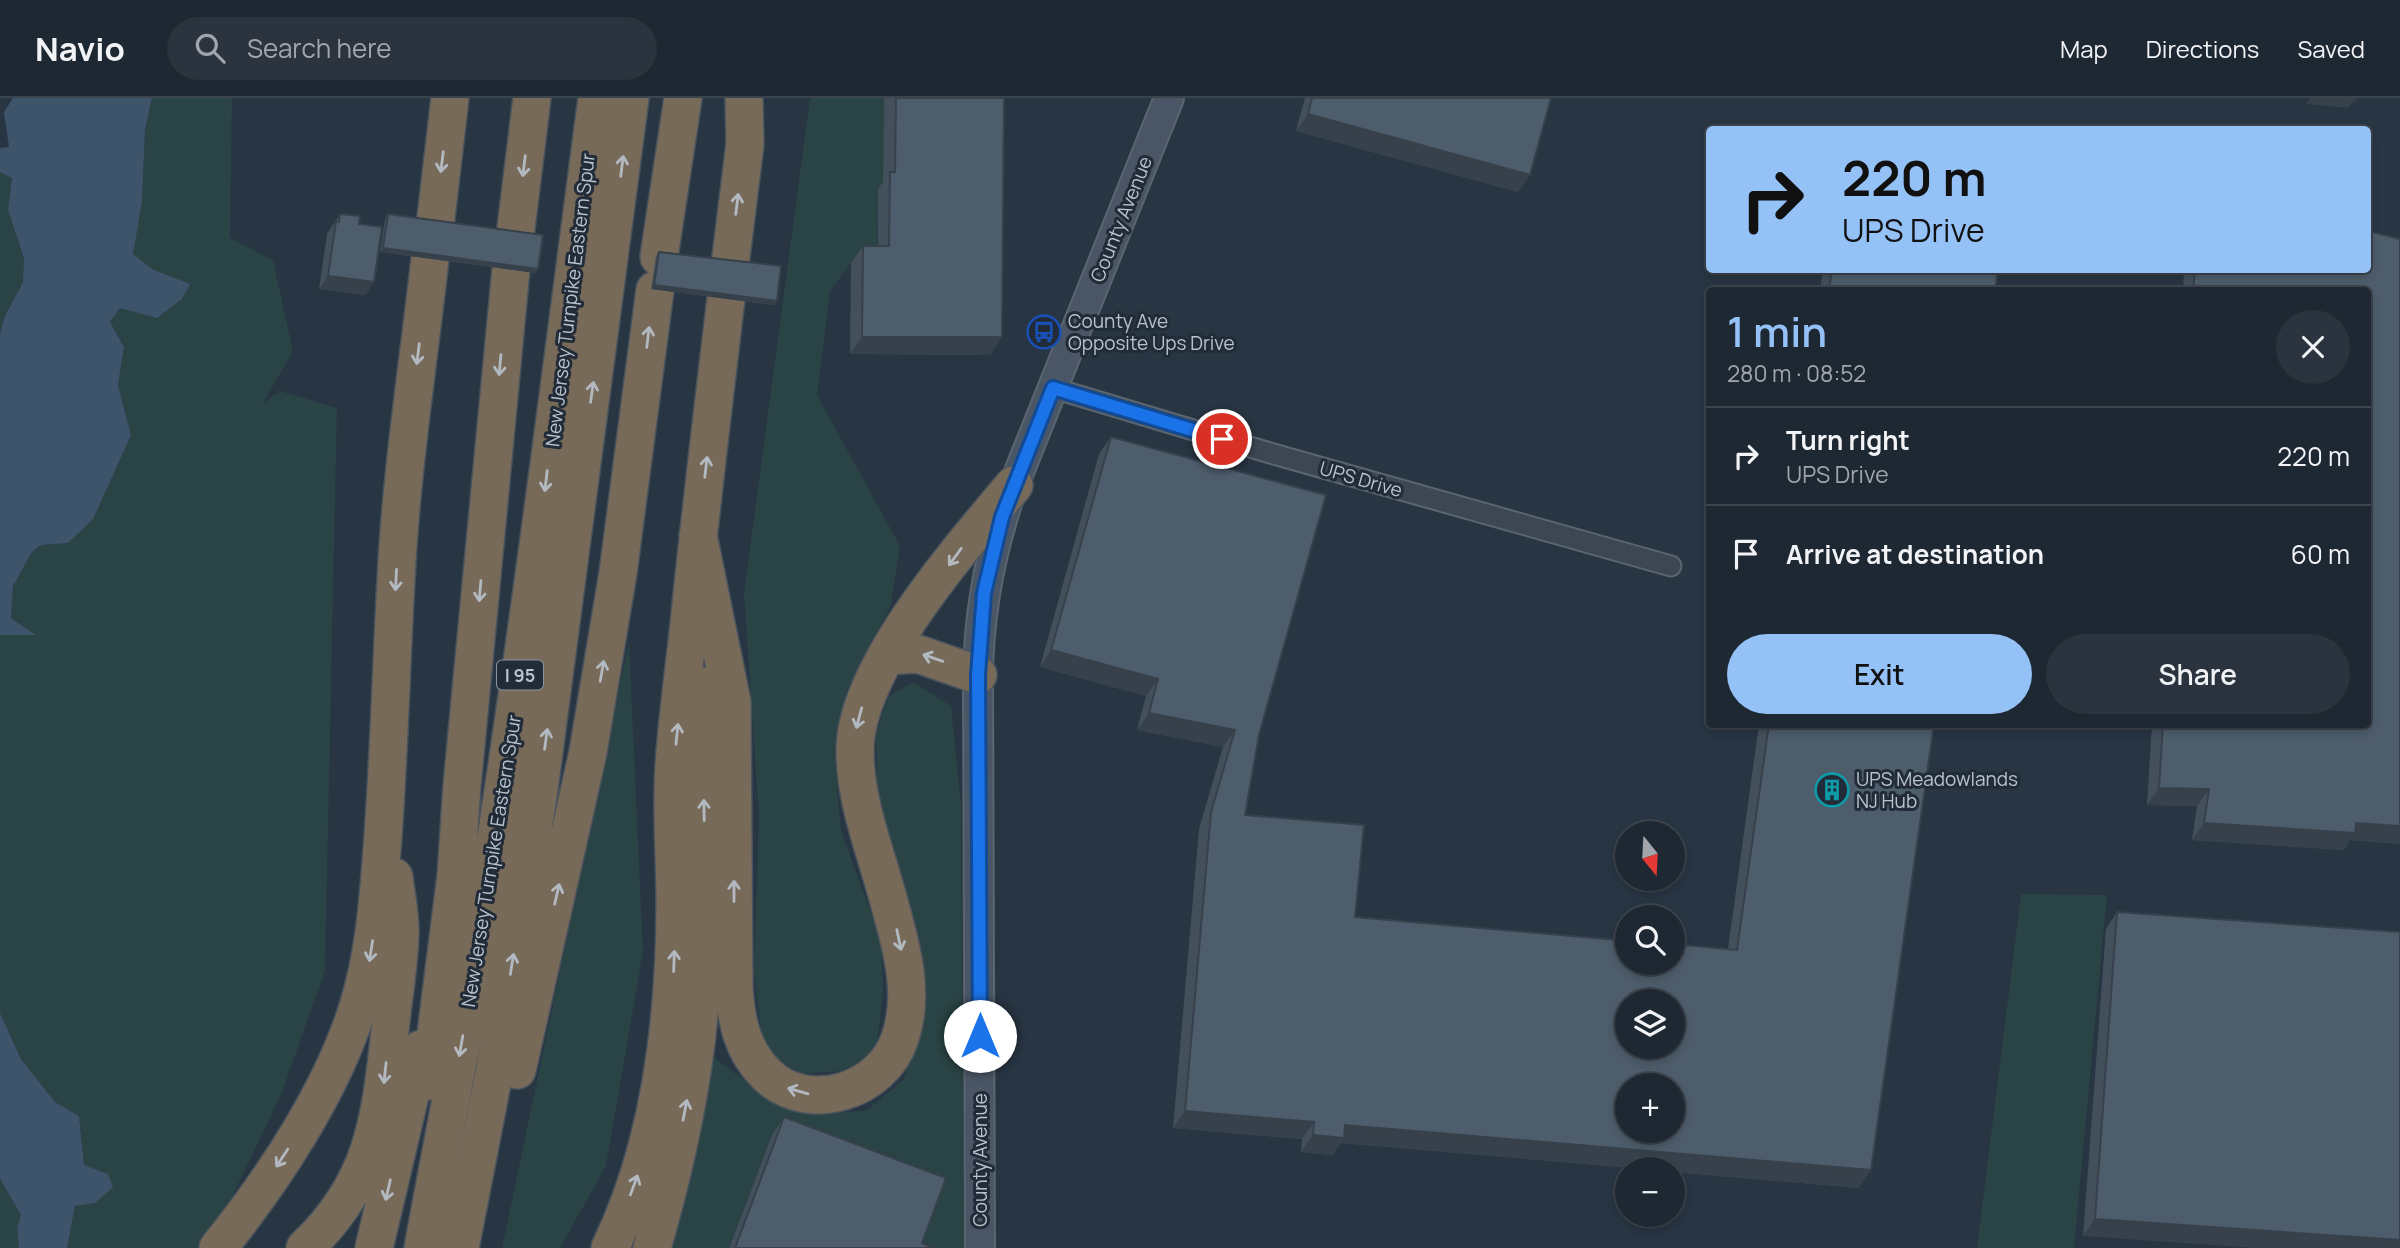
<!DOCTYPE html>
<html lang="en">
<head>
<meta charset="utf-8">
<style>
  body { margin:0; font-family:Manrope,sans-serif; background:#2b343e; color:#f1f3f6; height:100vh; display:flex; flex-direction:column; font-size:26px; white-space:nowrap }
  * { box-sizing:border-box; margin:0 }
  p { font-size:23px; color:#a1a6ac }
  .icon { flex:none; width:38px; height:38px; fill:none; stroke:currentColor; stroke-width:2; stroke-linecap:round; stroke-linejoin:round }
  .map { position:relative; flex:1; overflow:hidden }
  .panel { position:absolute; left:1706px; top:189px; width:665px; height:441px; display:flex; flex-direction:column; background:#1e2832; border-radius:7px; box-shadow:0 4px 10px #0003,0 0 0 2px #3c444d }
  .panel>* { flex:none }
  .top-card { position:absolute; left:1706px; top:28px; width:665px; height:147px; border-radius:7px; box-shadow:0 4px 10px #0003,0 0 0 2px #3c444d; background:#94c1f6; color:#111; overflow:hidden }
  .needle { width:46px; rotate:162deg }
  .controls { position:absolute; left:1615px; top:723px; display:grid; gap:14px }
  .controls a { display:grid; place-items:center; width:70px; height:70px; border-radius:50%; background:#1e2832; box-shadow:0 4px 10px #0003,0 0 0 2px #3c444d; font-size:35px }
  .pin { position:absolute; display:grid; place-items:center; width:60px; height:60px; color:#fff; margin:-30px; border:4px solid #fff; border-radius:50%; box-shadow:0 2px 7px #0007 }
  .me { position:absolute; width:77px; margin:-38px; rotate:0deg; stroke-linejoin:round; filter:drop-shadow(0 0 5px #0008) }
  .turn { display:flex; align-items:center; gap:24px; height:147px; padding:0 21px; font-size:32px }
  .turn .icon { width:91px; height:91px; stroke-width:2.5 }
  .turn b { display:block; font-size:49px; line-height:60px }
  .round { display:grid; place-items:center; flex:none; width:74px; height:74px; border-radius:37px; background:#2b343e }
  .head { display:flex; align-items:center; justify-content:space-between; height:119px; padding:0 21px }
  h1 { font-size:42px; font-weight:600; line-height:52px; color:#94c1f6 }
  .cta { display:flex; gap:14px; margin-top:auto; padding:14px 21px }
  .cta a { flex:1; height:80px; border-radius:42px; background:#94c1f6; color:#111; font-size:28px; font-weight:600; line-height:80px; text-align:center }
  .cta a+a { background:#2b343e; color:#f1f3f6 }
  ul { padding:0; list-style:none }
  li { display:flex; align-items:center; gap:21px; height:98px; padding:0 21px; border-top:2px solid #3c444d }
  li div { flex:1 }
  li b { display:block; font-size:26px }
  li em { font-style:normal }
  header { display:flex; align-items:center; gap:42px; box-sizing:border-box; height:98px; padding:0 35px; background:#1e2832; border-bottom:2px solid #3c444d }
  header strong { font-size:33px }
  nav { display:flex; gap:38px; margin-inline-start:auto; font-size:24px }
  .search { width:490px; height:63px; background:#2b343e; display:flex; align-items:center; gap:18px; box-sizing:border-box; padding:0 24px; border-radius:38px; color:#a1a6ac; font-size:26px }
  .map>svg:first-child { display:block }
  .green { fill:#2a4344 }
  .water { fill:#3e546b }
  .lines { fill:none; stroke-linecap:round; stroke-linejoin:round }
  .street-casing { stroke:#5a6570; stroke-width:23 }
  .secondary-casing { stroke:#5a6570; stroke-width:32 }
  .highway-casing { stroke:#47525d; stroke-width:40 }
  .street { stroke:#3c4752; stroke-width:19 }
  .secondary { stroke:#4a5665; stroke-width:28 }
  .highway { stroke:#786a59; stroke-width:37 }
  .wall { fill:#43505c }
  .shaded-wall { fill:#37414b }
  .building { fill:#4e5d6b; stroke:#37414b; stroke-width:2; fill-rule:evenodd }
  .oneway { stroke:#b2b9c0 }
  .route-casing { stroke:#114b97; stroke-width:18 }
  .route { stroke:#1a73e8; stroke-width:12 }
  .labels { text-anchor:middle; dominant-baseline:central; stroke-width:6; stroke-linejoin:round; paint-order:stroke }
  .shield { fill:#212c38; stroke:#8b95a0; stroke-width:2 }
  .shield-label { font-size:18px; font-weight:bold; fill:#b9c2cc }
  .street-label { font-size:19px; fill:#b9c2cc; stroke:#212c38 }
  .poi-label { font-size:19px; fill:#b9c2cc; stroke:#212c38; text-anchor:start }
</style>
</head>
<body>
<header>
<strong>Navio</strong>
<div class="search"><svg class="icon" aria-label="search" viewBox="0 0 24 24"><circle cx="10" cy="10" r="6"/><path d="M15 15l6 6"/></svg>Search here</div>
<nav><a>Map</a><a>Directions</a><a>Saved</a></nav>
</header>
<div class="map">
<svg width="2400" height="1150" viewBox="0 0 2400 1150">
  <rect width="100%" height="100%" fill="#283543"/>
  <!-- green -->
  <path class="green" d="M152 0H232L230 140 273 162 293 253 263 305 280 293 337 310 325 873 281 997 224 1116 198 1150H67L75 1108 95 1105 108 1076 84 1067 79 1018 55 1004 21 961 0 915V537L35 536 11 520 13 488 32 454 41 447 68 445 131 337 118 287 124 249 110 224 120 210 189 186 152 171 132 156 142 104 145 32Z
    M810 0H884L883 91 878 92 877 165H851L830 193 817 297 900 448 891 507 847 592 834 652 841 733 881 841 883 894 876 955 841 973 803 976 763 952 754 872 759 719 744 495Z
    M0 74 12 79 8 112 24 160 23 184 5 218 0 236Z
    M629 543 643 854 606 1068 560 1150H502Z
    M913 584 951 608 961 706 964 1150H914L772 1037 729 1150H670L712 958 768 1000 813 1015 866 1013 904 981 920 927 878 707 876 637 888 599Z
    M2021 796 2107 797 2074 1150H1977Z
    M0 1081 21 1117 17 1129 19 1150H0Z"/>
  <!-- water -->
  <path class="water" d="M13 0H152L145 32 142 104 133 156 152 171 190 186 182 201 157 220 120 210 110 224 124 249 118 287 131 337 93 421 68 445 41 447 32 454 13 488 11 520 36 537H0V236L5 218 23 184 24 160 8 112 12 80 0 74V50L9 49 4 14Z
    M0 915 21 961 55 1004 79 1018 84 1067 108 1076 113 1089 95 1105 75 1108 67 1150H19L17 1129 21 1117 0 1081Z"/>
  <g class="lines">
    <defs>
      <path id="street" d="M1053 290 1270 355 1671 468"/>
      <path id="secondary" d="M980 1150 978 577C979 514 990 454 1011 394L1169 0"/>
      <path id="highway" d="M435 128 450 0
        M515 138 532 0
        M659 159 683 0
        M730 167 745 46 744 0
        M698 437 732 604 734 890C736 922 742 953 767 977 809 1017 883 993 900 940 916 894 900 844 888 800 875 752 854 700 855 650 857 568 961 450 1014 387
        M887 558 918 556 978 577
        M517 972 588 654 618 475 655 192
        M430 983 456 778 462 688 511 171
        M218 1150C273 1082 332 993 358 909 374 858 378 804 382 752 389 662 391 572 396 482 401 375 418 268 430 161
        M305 1150C374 1085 380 1022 390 933 393 900 400 865 400 832 400 815 396 796 394 779
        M374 1150 421 951
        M423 1150C443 1041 465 932 483 822 527 549 561 274 597 0
        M460 1150 495 970 538 699 630 0
        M610 1150C661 1045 675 921 675 805 675 760 671 713 674 668 677 621 684 573 689 526 700 418 713 309 726 201
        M652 1150C674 1074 692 995 699 917 709 808 704 697 702 588"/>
    </defs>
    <!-- street casing -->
    <use href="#street" class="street-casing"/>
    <!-- secondary casing -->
    <use href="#secondary" class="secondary-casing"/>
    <!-- highway casing -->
    <use href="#highway" class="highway-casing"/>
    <!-- street -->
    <use href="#street" class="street"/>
    <!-- secondary -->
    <use href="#secondary" class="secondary"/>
    <!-- highway -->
    <use href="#highway" class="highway"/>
  </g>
  <!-- wall -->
  <path class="wall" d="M884 0H1004L1002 239 990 257 850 256 851 165 863 148H878V91L883 84Z
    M1305 0H1551L1530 77 1518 94 1296 33Z
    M340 116 359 126 374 184 365 197 319 191 327 136Z
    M388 116 538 171 535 175 380 154 385 121Z
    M2400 141V746L2350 742 2344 752 2192 742 2197 708 2147 707 2152 626H2368V192H2183L2184 172H2368Z
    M659 154 777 203 774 207 651 191 656 158Z
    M1823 172H1998L1995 192H1820Z
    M1111 339 1259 637 1245 717 1355 819 1728 851 1759 626H1934L1871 1072 1859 1090 1673 1074V1071H1644L1341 1045 1332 1057 1301 1054 1302 1041 1173 1030 1199 731 1223 649 1137 632 1146 598 1040 569 1099 356Z
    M2117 814 2400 834 2083 1138 2106 831Z
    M784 1019 922 1145 932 1150H729L772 1037Z"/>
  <!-- shaded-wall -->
  <path class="shaded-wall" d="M2311 0H2358L2354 5 2352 4 2348 10 2306 6Z
    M1308 16 1530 77 1518 94 1296 33Z
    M383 150 538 171 535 175 380 154Z
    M328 178 374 184 365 197 319 191Z
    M654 187 777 203 774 207 651 191Z
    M862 239H1002L990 257 850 256Z
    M1051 552 1158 581 1146 598 1040 569Z
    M1149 615 1235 632 1223 649 1137 632Z
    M2159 690 2209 691 2197 708 2147 707Z
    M2204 725H2356L2400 728V746L2350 742 2344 752 2192 742Z
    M1185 1013 1314 1024 1302 1041 1173 1030Z
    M1345 1027 1871 1072 1859 1090 1673 1074V1071H1644L1341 1045 1332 1057 1301 1054 1313 1037Z
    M2095 1121 2400 1142V1150H2255L2083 1138Z"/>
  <!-- building -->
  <path class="building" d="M896 0H1004L1002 239H862L863 148H889L890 74H895Z
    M1312 0H1551L1530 77 1308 16Z
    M340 116 360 118 359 126 382 129 374 184 328 178 336 123 339 124Z
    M388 116 543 137 538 171 383 150Z
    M2368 133 2400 141V728L2356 725 2355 735 2204 725 2209 691 2159 690 2163 626H2368V192H2193L2195 172H2368Z
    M659 154 781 168 777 203 654 187Z
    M1832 172H1998L1995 192H1829Z
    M1111 339 1326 397 1259 637 1245 717 1364 727 1355 819 1628 843V864H1673V846L1737 852 1769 626H1934L1871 1072 1345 1027 1344 1040 1313 1037 1314 1024 1185 1013 1211 714 1235 632 1149 615 1158 581 1051 552ZM1628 903H1673V948H1628ZM1628 987H1673V1032H1628Z
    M2117 814 2400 834V1142L2095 1121Z
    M784 1019 946 1080 922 1145 932 1150H735Z"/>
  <!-- one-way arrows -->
  <defs><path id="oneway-shaft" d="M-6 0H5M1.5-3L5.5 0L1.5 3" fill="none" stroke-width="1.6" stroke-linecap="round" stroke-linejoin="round" transform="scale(1.75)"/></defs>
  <g class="oneway">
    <use href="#oneway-shaft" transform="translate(442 64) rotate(97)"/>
    <use href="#oneway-shaft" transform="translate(524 68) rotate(97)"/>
    <use href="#oneway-shaft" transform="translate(622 68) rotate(-83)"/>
    <use href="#oneway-shaft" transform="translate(737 106) rotate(-83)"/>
    <use href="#oneway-shaft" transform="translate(648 239) rotate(-83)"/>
    <use href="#oneway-shaft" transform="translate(418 256) rotate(97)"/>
    <use href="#oneway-shaft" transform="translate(500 267) rotate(95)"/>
    <use href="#oneway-shaft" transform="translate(592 294) rotate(-82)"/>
    <use href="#oneway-shaft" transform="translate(706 369) rotate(-83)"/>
    <use href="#oneway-shaft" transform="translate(546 383) rotate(97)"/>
    <use href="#oneway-shaft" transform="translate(955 459) rotate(126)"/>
    <use href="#oneway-shaft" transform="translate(396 482) rotate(93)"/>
    <use href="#oneway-shaft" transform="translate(480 493) rotate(95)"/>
    <use href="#oneway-shaft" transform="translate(933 560) rotate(-161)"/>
    <use href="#oneway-shaft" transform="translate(602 573) rotate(-80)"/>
    <use href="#oneway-shaft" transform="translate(859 620) rotate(105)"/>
    <use href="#oneway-shaft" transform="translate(677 636) rotate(-84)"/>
    <use href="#oneway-shaft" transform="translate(546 641) rotate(-82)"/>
    <use href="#oneway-shaft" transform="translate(704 712) rotate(-91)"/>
    <use href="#oneway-shaft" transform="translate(734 793) rotate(-90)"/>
    <use href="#oneway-shaft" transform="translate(557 796) rotate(-77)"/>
    <use href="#oneway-shaft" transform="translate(899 842) rotate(78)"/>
    <use href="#oneway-shaft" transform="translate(371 853) rotate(99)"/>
    <use href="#oneway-shaft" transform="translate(674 863) rotate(-88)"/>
    <use href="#oneway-shaft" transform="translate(512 866) rotate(-81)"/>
    <use href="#oneway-shaft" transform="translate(461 948) rotate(100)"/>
    <use href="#oneway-shaft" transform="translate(385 975) rotate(96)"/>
    <use href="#oneway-shaft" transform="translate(798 993) rotate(-164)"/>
    <use href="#oneway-shaft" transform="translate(685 1012) rotate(-79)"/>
    <use href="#oneway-shaft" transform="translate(282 1060) rotate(123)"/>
    <use href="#oneway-shaft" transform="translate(634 1087) rotate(-70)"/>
    <use href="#oneway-shaft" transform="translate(388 1092) rotate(103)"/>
  </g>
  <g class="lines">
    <defs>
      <path id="route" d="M980 938 978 577 984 495 1002 419 1053 290 1222 341"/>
    </defs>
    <!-- route casing -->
    <use href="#route" class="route-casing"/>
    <!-- route -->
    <use href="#route" class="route"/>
  </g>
  <!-- icons -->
  <defs>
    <symbol id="bus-ring" viewBox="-11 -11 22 22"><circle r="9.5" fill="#212c38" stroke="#1a4fb4" stroke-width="1.5"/><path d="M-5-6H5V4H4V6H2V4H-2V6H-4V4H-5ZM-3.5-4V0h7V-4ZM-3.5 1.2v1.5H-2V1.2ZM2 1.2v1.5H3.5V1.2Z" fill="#1a4fb4"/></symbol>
    <symbol id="building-ring" viewBox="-11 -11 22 22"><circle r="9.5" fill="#212c38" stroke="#0f9aa8" stroke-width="1.5"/><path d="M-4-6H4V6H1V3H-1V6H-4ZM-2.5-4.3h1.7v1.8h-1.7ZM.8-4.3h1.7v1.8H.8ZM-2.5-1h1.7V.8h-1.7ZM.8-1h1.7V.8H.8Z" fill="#0f9aa8"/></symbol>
  </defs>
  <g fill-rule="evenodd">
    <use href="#bus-ring" x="1025" y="215" width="38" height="38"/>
    <use href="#building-ring" x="1813" y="673" width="38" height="38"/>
  </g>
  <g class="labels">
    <!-- shield labels -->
    <rect class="shield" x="497" y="562.5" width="46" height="29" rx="5"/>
    <g class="shield-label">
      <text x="520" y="577">I 95</text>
    </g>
    <!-- street labels -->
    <g class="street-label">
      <text transform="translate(1121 121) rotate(-68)">County Avenue</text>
      <text transform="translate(570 202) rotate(-83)">New Jersey Turnpike Eastern Spur</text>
      <text transform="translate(1361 381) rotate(16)">UPS Drive</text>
      <text transform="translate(491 763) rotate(-81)">New Jersey Turnpike Eastern Spur</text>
      <text transform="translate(980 1062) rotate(-90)">County Avenue</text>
    </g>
    <!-- poi labels -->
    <g class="poi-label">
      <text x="1068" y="223">County Ave<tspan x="1068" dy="22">Opposite Ups Drive</tspan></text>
      <text x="1856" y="681">UPS Meadowlands<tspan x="1856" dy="22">NJ Hub</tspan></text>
    </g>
  </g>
</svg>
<div class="controls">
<a><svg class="needle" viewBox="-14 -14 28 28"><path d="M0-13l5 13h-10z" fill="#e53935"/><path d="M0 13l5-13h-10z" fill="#a1a6ac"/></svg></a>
<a><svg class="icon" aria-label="search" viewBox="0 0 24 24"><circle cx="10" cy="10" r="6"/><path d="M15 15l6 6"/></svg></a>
<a><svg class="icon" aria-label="layers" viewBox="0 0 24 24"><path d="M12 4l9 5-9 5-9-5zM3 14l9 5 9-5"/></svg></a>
<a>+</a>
<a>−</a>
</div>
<div class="pin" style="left:1222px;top:341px;background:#d93025"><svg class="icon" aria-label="arrive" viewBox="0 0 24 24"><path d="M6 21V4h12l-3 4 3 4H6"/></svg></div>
<svg class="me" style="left:980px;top:938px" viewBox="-20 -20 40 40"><circle r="19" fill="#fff"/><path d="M0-13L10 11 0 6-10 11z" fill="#1a73e8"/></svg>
<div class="top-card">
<div class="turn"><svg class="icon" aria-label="right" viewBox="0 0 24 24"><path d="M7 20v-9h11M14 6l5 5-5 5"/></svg><div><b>220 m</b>UPS Drive</div></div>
</div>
<section class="panel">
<div class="head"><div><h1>1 min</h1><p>280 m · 08:52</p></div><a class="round"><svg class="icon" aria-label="close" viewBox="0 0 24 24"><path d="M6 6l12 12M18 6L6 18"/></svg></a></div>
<ul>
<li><svg class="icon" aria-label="right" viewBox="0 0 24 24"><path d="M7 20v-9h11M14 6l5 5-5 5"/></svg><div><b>Turn right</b><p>UPS Drive</p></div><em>220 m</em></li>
<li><svg class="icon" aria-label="arrive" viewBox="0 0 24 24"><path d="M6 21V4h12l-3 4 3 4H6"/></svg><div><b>Arrive at destination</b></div><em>60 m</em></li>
</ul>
<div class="cta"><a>Exit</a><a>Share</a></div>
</section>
</div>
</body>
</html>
